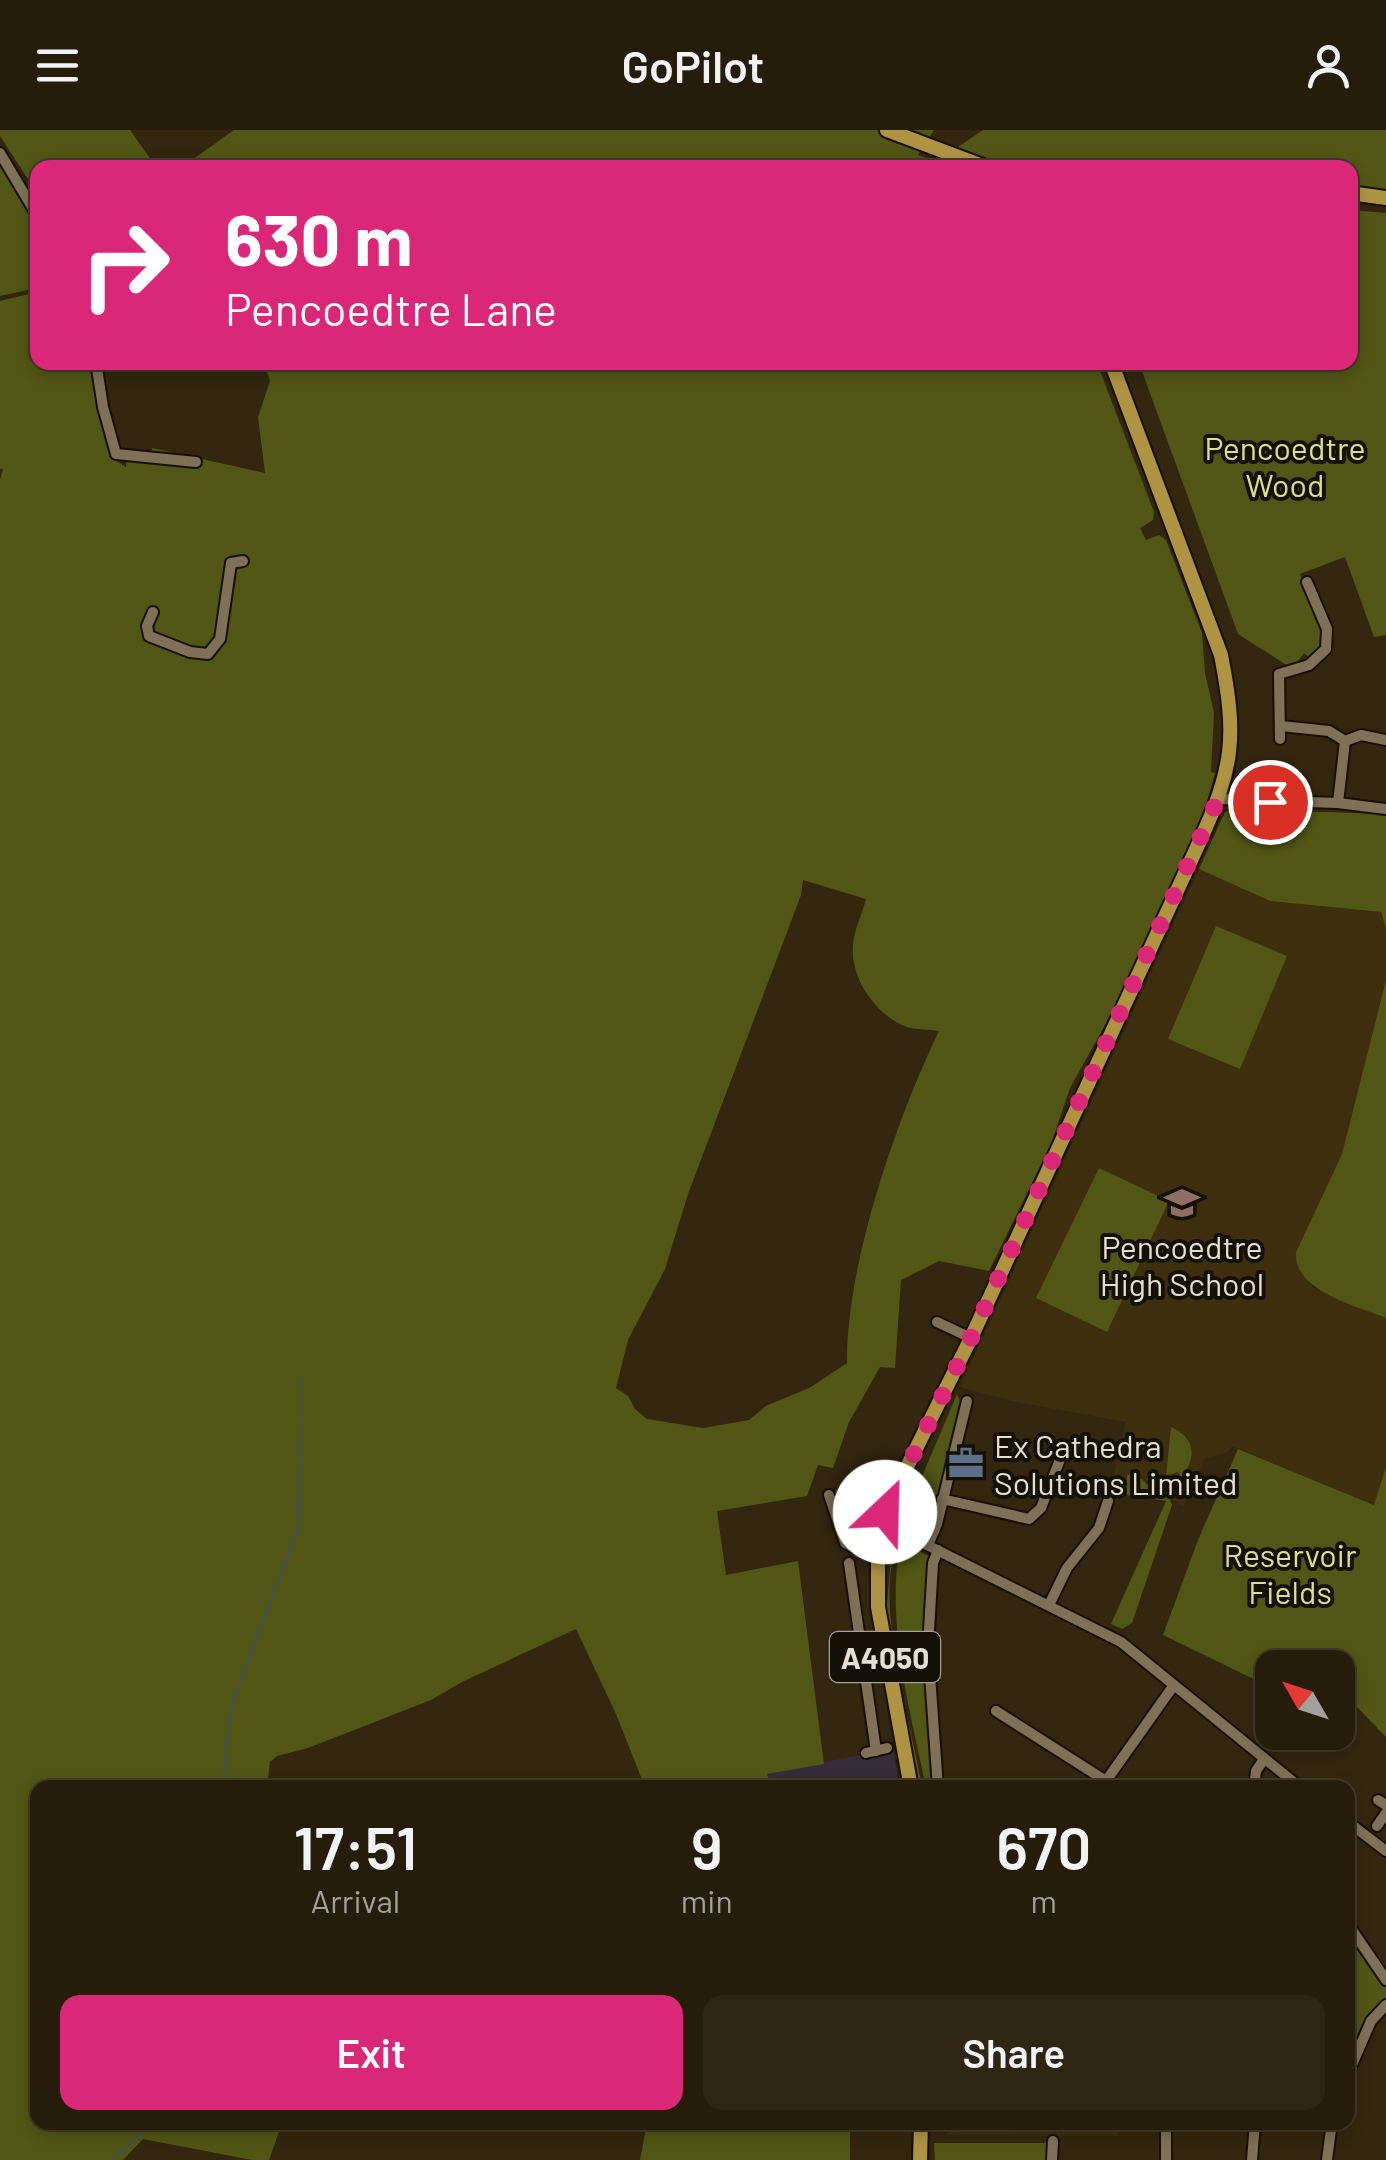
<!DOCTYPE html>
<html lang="en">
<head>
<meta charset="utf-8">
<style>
  body { margin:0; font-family:Barlow,sans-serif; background:#2e2513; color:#f1f3f6; height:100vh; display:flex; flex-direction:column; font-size:38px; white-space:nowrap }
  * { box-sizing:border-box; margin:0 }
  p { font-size:32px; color:#a4a19c }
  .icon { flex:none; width:55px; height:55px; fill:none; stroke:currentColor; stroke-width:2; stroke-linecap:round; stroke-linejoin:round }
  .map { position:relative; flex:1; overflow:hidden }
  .sheet { position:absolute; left:30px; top:1650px; width:1325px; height:350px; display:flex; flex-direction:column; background:#261c0a; border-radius:20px; box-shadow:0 5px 15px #0003,0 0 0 2px #423a2b }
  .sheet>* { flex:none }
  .hud { position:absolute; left:30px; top:30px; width:1328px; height:210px; border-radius:20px; box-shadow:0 5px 15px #0003,0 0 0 2px #423a2b; background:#db2777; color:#fff; overflow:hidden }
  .needle { width:65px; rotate:309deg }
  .tools { position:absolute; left:1255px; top:1520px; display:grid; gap:20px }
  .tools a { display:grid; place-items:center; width:100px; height:100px; border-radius:20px; background:#261c0a; box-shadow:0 5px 15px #0003,0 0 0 2px #423a2b; font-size:50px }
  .pin { position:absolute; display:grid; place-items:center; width:85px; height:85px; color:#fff; margin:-42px; border:5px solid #fff; border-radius:50%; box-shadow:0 2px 10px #0007 }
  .me { position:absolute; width:110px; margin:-55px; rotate:24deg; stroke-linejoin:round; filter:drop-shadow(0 0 8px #0008) }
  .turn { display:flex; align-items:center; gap:35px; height:210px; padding:0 30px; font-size:45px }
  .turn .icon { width:130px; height:130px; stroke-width:2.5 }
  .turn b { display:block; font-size:70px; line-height:85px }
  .eta { display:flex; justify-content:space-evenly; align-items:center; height:170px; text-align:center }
  .eta b { font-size:60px; font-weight:600; line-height:70px }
  .cta { display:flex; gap:20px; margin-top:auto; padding:20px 30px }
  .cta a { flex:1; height:115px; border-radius:20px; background:#db2777; color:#fff; font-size:40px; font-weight:600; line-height:115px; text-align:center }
  .cta a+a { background:#2e2513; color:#f1f3f6 }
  header { display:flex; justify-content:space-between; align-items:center; height:130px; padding:0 30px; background:#261c0a; font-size:45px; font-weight:600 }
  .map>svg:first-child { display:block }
  .commercial { fill:#362b39 }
  .built { fill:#3d2e0e }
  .green { fill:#515614; fill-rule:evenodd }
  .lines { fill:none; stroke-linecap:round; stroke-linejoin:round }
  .stream { stroke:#455050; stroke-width:2.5 }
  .minor-casing { stroke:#190f00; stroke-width:14 }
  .major-casing { stroke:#190f00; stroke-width:18 }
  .minor { stroke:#7e7157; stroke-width:10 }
  .major { stroke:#ae9343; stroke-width:14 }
  .route { stroke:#db2777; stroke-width:18; stroke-dasharray:0 32.4 }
  .labels { text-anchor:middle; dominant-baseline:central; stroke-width:8; stroke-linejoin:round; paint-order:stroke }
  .shield { fill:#151006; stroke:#a7a194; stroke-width:2.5 }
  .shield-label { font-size:30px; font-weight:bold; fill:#e6dfd1 }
  .park-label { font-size:32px; fill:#d9e386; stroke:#151006 }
  .poi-label { font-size:32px; fill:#e6dfd1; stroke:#151006 }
</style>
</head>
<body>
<header><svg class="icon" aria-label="menu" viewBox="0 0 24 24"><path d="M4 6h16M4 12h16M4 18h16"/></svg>GoPilot<svg class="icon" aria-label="person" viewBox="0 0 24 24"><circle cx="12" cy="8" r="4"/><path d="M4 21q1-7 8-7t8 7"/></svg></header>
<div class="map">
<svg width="1386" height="2030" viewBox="0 0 1386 2030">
  <rect width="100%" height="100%" fill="#32260e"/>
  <!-- commercial -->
  <path class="commercial" d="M893 1618 899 1657H772L767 1644Z"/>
  <!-- built -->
  <path class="built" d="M1199 739 1270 771 1381 782 1386 799V850L1342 1024 1296 1121 1313 1158 1386 1188V1337L1375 1375 1232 1316 1228 1322 1204 1329 1184 1376 1170 1369 1110 1359 1126 1292 1012 1271 960 1257Z
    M946 1993H1118L1117 2006 946 2005Z"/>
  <!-- green -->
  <path class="green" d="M0 0H130L156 37 38 38 37 63 0 6Z
    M234 0H934L918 25 951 37 181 38Z
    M983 0H1386V62L1350 57V38H1211L1176 34 1156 38H997L955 19Z
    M0 30 38 94 37 158 0 166Z
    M1350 80 1386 83V505L1374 507 1345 427 1300 444 1317 489 1323 493 1322 515 1310 528 1304 523 1295 535 1288 536 1238 504 1139 233 1350 232Z
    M37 162 38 232 94 233 115 330 126 337V329L151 325 152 318 265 343 258 287 270 251 264 233H1097L1154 382 1153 390 1140 398 1146 410 1159 405 1166 410 1202 503 1205 543 1214 583 1211 642 1215 643 1202 690 1172 759 1120 868 1070 958 1051 1014 989 1141 939 1131 901 1150 895 1238 880 1237 849 1292 833 1338 818 1335 807 1366 717 1381 726 1445 798 1431 824 1634 767 1644 772 1657H645L616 1584 576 1499 462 1552 431 1570 308 1618 277 1626 270 1632 267 1657 38 1658V1992L282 1993 269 2030H252L143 2009 123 2030H0V350L3 339H0V171ZM803 750 866 769C862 784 854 800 853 815 850 848 876 886 907 897 917 900 929 899 939 901 896 990 846 1135 847 1233L811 1257 766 1276 749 1290 703 1298 647 1289 635 1279 628 1266 616 1258 628 1210 665 1139 688 1064 801 765Z
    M1234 679 1386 684V799L1381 782 1270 771 1199 739 1225 682Z
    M1216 796 1287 826 1240 939 1168 909Z
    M1386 850V1188C1357 1176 1293 1161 1296 1122L1342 1024Z
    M1099 1038 1169 1071 1107 1202 1036 1168Z
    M957 1264 962 1277 942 1345 931 1393 921 1401 909 1390V1377Z
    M1171 1297C1196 1308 1197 1328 1181 1348L1178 1342 1166 1346Z
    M1238 1319 1374 1375 1386 1337V1607L1358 1578 1338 1570V1538H1272V1558L1163 1505 1198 1410Z
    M1134 1342 1149 1356 1167 1361 1172 1375 1132 1493 1122 1499 1111 1494 1166 1371 1127 1365V1346Z
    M901 1409C869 1459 913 1599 922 1657H917L886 1486 892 1416Z
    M906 1415 931 1427 925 1518 934 1657H926C910 1580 887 1499 899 1419Z
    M1351 1814 1359 1815 1386 1855V1872L1348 1934V1816Z
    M647 1993H850V2030H640Z
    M934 2013H1048V2030H935Z"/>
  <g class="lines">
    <!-- stream -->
    <path class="stream" d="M223 1658 231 1576 299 1396 301 1248
      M112 2030 140 2005 142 1992"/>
    <defs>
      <path id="minor" d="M0 23 38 87
        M96 232 103 277 116 324 196 332
        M153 482 147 496 149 506 190 522 208 524 220 509 231 433 243 431
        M1281 596 1329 601 1345 611 1338 673
        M1280 609 1279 544 1309 535 1326 519 1327 499 1307 452
        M1345 611 1361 605 1386 610
        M1218 669 1338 673 1386 679
        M937 1192 971 1208
        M829 1365 845 1413 851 1416 880 1418
        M942 1369 1029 1389 1041 1378 1061 1327
        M887 1395 1121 1512 1301 1658
        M928 1415 937 1394 967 1271
        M938 1420 933 1433 928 1517 938 1658
        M849 1433 876 1621
        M1049 1475 1067 1438 1099 1398 1108 1371
        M996 1581 1106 1651
        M866 1623 887 1618
        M1101 1658 1174 1555
        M1254 1658 1256 1641 1264 1629
        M1378 1670 1386 1675
        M1348 1692 1386 1721
        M1377 1696 1386 1683
        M1348 1794 1386 1850
        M1348 1944 1371 1891 1386 1875
        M1166 1992V2030
        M1052 2030 1053 2011
        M1252 2030 1255 1992
        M1327 2030 1332 1992"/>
      <path id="major" d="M887 0 988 38
        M1350 63 1386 68
        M887 1395 894 1385 908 1351
        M911 1658 878 1477V1431L887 1395 885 1381 971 1208 1199 713C1234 637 1237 607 1221 525L1111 232
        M920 2030 921 1992"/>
    </defs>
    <!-- minor casing -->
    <use href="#minor" class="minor-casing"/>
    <!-- major casing -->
    <use href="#major" class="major-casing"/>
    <!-- minor -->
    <use href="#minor" class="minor"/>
    <!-- major -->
    <use href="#major" class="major"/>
  </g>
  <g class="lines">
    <!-- route -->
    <path class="route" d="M885 1382 971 1208 1218 669 1270 672"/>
  </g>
  <!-- icons -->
  <defs>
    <symbol id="school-bare" viewBox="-9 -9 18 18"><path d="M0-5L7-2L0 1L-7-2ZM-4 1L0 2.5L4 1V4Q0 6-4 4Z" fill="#8d6e63" stroke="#151006" stroke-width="2.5" paint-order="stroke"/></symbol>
    <symbol id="office-bare" viewBox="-9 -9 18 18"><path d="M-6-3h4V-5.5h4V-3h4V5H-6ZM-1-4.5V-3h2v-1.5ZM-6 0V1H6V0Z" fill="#5c6f8a" stroke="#151006" stroke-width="2.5" paint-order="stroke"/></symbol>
  </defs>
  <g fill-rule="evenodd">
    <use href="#school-bare" x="1157" y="1048" width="50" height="50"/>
    <use href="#office-bare" x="941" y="1308" width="50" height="50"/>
  </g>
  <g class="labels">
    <!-- shield labels -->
    <rect class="shield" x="830" y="1502" width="110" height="50" rx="8"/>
    <g class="shield-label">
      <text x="885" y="1527">A4050</text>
    </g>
    <!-- park labels -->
    <g class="park-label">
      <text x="1285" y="317">Pencoedtre<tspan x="1285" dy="37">Wood</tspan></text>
      <text x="1290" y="1424">Reservoir<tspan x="1290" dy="37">Fields</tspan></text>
    </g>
    <!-- poi labels -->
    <g class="poi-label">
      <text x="1182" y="1116">Pencoedtre<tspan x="1182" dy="37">High School</tspan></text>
      <text x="994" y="1315" text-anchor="start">Ex Cathedra<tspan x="994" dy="37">Solutions Limited</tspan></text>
    </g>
  </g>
</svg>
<div class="tools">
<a><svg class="needle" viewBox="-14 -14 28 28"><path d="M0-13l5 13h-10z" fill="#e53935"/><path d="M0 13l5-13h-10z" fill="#a4a19c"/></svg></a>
</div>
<div class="pin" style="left:1270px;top:672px;background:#d93025"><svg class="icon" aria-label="arrive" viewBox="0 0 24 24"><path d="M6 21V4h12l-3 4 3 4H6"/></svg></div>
<svg class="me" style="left:885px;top:1382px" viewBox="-20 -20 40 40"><circle r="19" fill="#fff"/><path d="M0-13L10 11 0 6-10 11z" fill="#db2777"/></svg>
<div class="hud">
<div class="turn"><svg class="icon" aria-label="right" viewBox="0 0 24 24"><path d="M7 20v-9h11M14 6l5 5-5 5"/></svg><div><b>630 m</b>Pencoedtre Lane</div></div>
</div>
<section class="sheet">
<div class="eta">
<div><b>17:51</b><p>Arrival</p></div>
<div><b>9</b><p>min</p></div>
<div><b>670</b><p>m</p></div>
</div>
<div class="cta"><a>Exit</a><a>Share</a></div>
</section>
</div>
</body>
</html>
